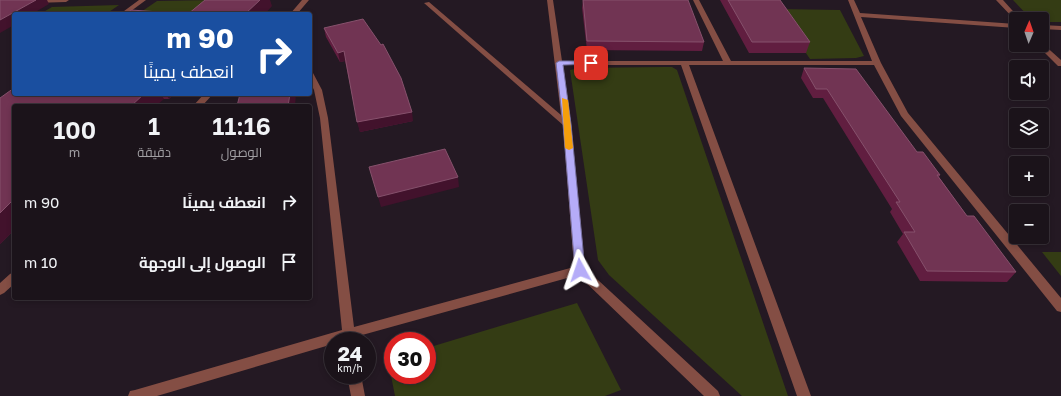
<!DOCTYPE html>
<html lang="ar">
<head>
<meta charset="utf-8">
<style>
  body { margin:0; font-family:"Golos Text",Cairo,sans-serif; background:#282027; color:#f1f3f6; direction:rtl; height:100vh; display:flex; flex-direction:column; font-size:15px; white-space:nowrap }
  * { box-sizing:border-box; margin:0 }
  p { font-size:13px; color:#a09ea2 }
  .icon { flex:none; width:22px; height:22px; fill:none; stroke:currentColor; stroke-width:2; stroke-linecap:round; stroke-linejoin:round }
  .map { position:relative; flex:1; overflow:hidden; direction:ltr }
  .panel { position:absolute; left:12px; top:104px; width:300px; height:196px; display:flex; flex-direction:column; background:#1b131a; border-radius:4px; box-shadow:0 2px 6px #0003,0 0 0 1px #393239; direction:rtl }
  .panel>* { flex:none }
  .banner { position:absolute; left:12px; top:12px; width:300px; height:84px; border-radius:4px; box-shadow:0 2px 6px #0003,0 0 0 1px #393239; direction:rtl; background:#1a4fa0; color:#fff; overflow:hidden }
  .needle { width:26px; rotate:2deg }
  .controls { position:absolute; left:1009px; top:12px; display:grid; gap:8px }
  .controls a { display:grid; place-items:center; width:40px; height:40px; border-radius:4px; background:#1b131a; box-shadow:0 2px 6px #0003,0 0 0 1px #393239; font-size:20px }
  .speed { position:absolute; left:324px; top:332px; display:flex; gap:8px; font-size:20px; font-weight:700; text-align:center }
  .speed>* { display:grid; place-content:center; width:52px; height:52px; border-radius:50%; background:#1b131a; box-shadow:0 2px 6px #0003,0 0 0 1px #393239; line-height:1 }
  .speed small { font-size:10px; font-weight:400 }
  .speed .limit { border:6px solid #d22; background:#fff; color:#111 }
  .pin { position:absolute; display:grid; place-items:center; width:34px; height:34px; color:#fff; margin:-17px; border-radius:8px; box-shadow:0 2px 6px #0006 }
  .me { position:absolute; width:44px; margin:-22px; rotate:355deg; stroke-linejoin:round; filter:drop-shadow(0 0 3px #0008) }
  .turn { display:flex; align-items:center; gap:14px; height:84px; padding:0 12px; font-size:18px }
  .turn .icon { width:52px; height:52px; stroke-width:2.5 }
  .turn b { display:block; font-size:28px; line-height:34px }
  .eta { display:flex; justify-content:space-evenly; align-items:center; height:68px; text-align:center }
  .eta b { font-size:24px; font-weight:600; line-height:28px }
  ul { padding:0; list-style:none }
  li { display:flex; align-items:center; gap:12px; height:60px; padding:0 12px }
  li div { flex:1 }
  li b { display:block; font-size:15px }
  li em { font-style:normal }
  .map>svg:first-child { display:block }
  .green { fill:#343c14 }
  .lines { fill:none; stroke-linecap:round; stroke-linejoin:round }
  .street { fill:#844e44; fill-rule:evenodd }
  .wall { fill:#611e40 }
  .shaded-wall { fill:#42122c }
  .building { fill:#713453; stroke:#86516c }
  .route { fill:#b5acf8; stroke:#7670a1 }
  .slow { fill:#f59e0b }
</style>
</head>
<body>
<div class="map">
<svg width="1061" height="396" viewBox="0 0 1061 396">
  <rect width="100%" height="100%" fill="#241923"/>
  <!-- green -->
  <path class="green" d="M214 0 207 14H138L157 1Z
    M1013 0H1061V22H1042V19H1031Z
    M119 5 106 14H40L52 7Z
    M776 9 840 10 864 56 856 58 810 59Z
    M663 67H672L677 70 788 396H742L609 275 598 260 570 70 580 68Z
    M1042 252H1061V276Z
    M577 303 621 390 605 396H395L388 360 393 358V375H427V348Z"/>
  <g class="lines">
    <!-- street -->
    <path class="street" d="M31 0H69L66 2 34 3 32 2Z
      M139 0H146L127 14H120Z
      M302 0H309L297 14H290Z
      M547 0H553L562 61H723L693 0H699L731 61H872L848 0H854L860 13 1016 24V28L861 17 881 63 908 113 1061 298V312L1057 311 901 116 874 65H689L811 396H797L681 65H563L571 124 585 268 718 391 720 396H704L578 275 355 337V341H333V344L157 396H128L130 391 135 390 342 330 320 118 314 90 310 82V73H313L322 90 328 118 354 327 574 267 563 125 424 3 429 2 561 115Z
      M996 0H1003L1020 19 1015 20Z
      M1042 25 1061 26V30L1042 29Z
      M1042 43 1061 60V66H1058L1039 47 1038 45H1042Z
      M204 94H213L202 106H193Z
      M14 272V284L4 293 0 295V283L10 274Z
      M347 375H361L365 396H351Z"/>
  </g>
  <!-- wall -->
  <path class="wall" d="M583 0 704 42 702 51 587 50 582 8Z
    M720 0H780L810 42 806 53H749Z
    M324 28 413 121 360 132 345 61 340 62 326 37Z
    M804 68 917 152 940 175 939 177 967 216 1016 272 1007 282 920 281 897 242 903 234 890 212 892 209 823 98H813L801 78Z
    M14 94H174L169 99H164L14 106V230L0 244Z"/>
  <!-- shaded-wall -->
  <path class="shaded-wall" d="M36 0H47L49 4 32 14H14V25L0 33V20Z
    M260 0H270L272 6 265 14H245Z
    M344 51 346 61 340 62 338 53Z
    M144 94H161L164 99 156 106H131Z
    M166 94H174L169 99Z
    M290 94H296L295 106H288Z
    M412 112 413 121 360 132 357 122Z
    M458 177 459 187 381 207 378 197Z
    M14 199V230L0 244V213Z"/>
  <!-- building -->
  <path class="building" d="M0 0H36L0 20Z
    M205 0H260L245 14H126L131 10 188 14Z
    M583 0H688L704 42 587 41Z
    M728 0H780L810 42H752Z
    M363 19 381 45 383 44 401 78 412 112 357 122 344 51 338 53 324 28Z
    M804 68 856 69 917 152H923L940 175H937L967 216H974L1016 272 927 271 904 232H915L896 202H900L827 89H816Z
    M14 88V94H144L131 106H14V199L0 213V98Z
    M240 94H290L288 106H237Z
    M445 149 458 177 378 197 369 167Z"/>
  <!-- route -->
  <path class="route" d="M591 61 594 63 593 64 563 65 571 124 585 270 580 274 575 270 563 124 556 63 559 61Z"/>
  <!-- slow -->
  <path class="slow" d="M562 98 568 100 573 148 569 150 565 148Z"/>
</svg>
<div class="controls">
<a><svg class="needle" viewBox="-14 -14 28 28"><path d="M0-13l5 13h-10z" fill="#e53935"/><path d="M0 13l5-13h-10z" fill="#a09ea2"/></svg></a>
<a><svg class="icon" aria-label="sound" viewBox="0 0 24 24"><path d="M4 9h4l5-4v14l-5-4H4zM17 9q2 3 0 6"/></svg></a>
<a><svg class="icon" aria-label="layers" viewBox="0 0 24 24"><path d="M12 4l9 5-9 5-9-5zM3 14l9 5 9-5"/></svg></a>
<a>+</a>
<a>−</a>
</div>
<div class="speed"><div>24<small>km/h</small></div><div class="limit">30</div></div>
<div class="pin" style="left:591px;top:63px;background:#d93025"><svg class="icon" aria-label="arrive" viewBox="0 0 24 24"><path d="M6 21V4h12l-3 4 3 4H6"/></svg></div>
<svg class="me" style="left:580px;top:270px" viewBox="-20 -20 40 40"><path d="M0-17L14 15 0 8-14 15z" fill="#b5acf8" stroke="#fff" stroke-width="4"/></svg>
<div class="banner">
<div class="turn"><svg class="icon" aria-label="right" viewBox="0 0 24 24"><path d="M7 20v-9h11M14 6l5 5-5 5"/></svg><div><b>90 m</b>انعطف يمينًا</div></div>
</div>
<section class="panel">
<div class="eta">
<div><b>11:16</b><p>الوصول</p></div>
<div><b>1</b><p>دقيقة</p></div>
<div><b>100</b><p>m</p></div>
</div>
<ul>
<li><svg class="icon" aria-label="right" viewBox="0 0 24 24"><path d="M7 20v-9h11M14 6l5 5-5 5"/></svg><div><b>انعطف يمينًا</b></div><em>90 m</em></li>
<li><svg class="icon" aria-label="arrive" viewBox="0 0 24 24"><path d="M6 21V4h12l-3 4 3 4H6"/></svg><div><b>الوصول إلى الوجهة</b></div><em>10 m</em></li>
</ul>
</section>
</div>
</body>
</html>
